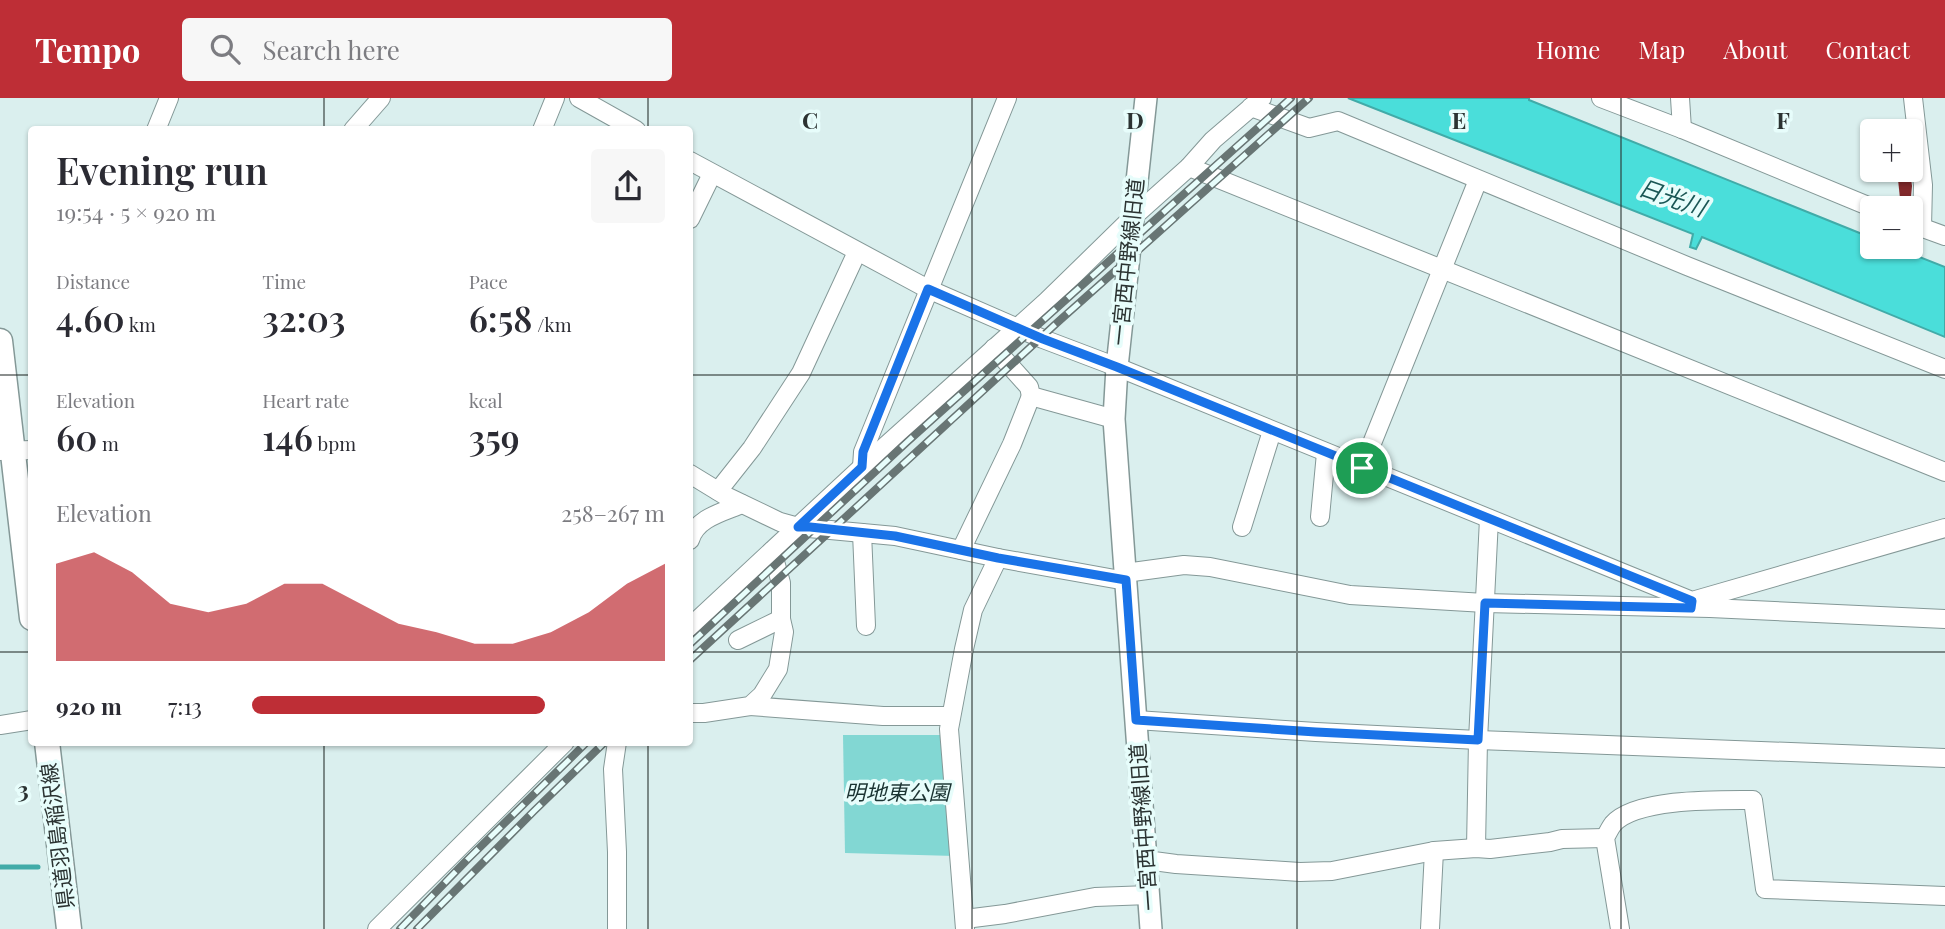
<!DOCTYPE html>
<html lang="en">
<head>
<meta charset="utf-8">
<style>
	body { margin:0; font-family:"Playfair Display","Noto Sans JP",serif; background:#f7f7f7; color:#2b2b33; height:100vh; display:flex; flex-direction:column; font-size:26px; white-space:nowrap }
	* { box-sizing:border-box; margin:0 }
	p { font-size:23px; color:#7c7c81 }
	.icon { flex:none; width:38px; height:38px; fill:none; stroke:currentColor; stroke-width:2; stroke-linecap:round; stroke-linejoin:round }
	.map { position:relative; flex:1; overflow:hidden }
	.details { position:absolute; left:28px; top:28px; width:665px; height:620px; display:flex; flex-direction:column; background:#fff; border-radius:7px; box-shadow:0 2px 5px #0004 }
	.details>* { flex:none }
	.fabs { position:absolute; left:1860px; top:21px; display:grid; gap:14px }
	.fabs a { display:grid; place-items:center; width:63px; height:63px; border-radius:7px; background:#fff; box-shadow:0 2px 5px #0004; font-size:35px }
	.pin { position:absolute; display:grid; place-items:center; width:60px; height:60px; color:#fff; margin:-30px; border:4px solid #fff; border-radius:50%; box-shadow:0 2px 7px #0007 }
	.round { display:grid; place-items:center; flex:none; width:74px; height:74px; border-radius:7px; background:#f7f7f7 }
	.head { display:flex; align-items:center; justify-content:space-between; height:119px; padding:0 28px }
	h1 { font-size:38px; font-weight:600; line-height:52px }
	.figures { display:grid; grid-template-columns:repeat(3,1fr); gap:10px; height:119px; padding:7px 28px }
	.figures div { display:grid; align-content:center }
	.figures b { font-size:35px; font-weight:600 }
	.figures small { font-size:19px; font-weight:400 }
	.figures p { font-size:19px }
	.chart { height:196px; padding:14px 28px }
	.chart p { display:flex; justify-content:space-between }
	.chart svg { width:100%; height:126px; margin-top:7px; fill:#be2e36; opacity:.7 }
	ul { padding:0 28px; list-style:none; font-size:23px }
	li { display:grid; grid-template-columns:112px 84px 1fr; align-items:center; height:52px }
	li i { height:18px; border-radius:9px; background:#be2e36 }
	header { display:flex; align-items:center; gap:42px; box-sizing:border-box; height:98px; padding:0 35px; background:#be2e36; color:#fff }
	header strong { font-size:33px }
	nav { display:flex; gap:38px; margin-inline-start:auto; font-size:24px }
	.search { width:490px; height:63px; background:#f7f7f7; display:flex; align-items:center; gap:18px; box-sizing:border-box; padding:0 24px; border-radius:7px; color:#7c7c81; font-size:26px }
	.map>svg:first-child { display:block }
	.green { fill:#82d7d3 }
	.water { fill:#4adeda; stroke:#41aba8; stroke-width:2 }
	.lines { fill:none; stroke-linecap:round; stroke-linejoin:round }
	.stream { stroke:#41aba8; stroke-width:5 }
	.building { fill:#82292b }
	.minor-casing { stroke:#849897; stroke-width:20 }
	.tertiary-casing { stroke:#849897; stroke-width:24 }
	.secondary-casing { stroke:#849897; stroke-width:27 }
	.minor { stroke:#fff; stroke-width:18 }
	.tertiary { stroke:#fff; stroke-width:21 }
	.secondary { stroke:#fff; stroke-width:24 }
	.rail-casing { stroke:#687574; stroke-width:8 }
	.rail { stroke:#e7fdfb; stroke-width:5; stroke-dasharray:16; stroke-linecap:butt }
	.route-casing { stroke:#fff; stroke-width:14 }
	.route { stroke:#1a73e8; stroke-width:9 }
	.grid { fill:none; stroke:#2b3332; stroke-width:2; stroke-opacity:0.55 }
	.labels { text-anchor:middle; stroke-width:7; stroke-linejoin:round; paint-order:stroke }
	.street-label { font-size:21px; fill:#2b3332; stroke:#e7fdfb }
	.park-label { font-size:21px; font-style:italic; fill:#1b3332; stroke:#e7fdfb }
	.water-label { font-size:23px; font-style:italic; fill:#1a5755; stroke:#e7fdfb }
	.grid-label { font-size:23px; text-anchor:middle; font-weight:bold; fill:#2b3332; stroke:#e7fdfb; stroke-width:7; stroke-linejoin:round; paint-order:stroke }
</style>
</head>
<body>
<header>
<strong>Tempo</strong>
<div class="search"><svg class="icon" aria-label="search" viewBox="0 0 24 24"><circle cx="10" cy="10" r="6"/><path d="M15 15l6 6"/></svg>Search here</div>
<nav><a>Home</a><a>Map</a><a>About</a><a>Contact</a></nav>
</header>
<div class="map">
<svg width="1945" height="831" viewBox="0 0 1945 831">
	<rect width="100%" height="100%" fill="#daefee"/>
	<!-- green -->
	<path class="green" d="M843,637H946L955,758L845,755Z"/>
	<!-- water -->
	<path class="water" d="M1348,0H1529V2L1872,140V149H1894L1945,169V239L1702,139L1696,151L1690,149L1693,136Z"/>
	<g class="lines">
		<!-- stream -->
		<path class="stream" d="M0,769H38"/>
	</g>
	<!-- building -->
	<path class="building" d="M1897,72H1910L1912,88L1910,110H1901Z"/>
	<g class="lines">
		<!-- minor casing -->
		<g class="minor-casing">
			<g id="minor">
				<path d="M579,0L636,32"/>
				<path d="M1601,0L1682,31L1873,110"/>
				<path d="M1680,0L1682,31"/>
				<path d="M1913,0L1923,87L1922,129"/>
				<path d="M1251,9L1309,30L1338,23L1687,168L1945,271"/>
				<path d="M156,32L169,0"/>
				<path d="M353,32L381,0"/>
				<path d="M542,32L555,0"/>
				<path d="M690,63L928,191L1043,241L1117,269L1692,503L1945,430"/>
				<path d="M1189,69L1945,374"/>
				<path d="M690,121L712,76"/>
				<path d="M1912,126L1945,138"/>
				<path d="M994,250L1029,289L1031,298L1114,321"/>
				<path d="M0,353L32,352"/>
				<path d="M862,369L863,354L1007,0"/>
				<path d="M1362,370L1478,82"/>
				<path d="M690,376L726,398L780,424L798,429L895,438L998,460L1126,483"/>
				<path d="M718,393L752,350L801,275L857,154"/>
				<path d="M1320,419L1326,355"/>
				<path d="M1242,429L1272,333"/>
				<path d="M862,435L866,528"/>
				<path d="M690,442C696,420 723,414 742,406"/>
				<path d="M961,452L1012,346L1031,298"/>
				<path d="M1125,475L1184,467L1210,469L1350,497L1485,505L1710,510L1945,521"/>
				<path d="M690,529L862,369L1047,203L1133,119L1189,69L1213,42L1262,0"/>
				<path d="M738,542L781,521"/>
				<path d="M750,608L883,618H951"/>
				<path d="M690,615H704L750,608L762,597L778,571L784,534L781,521V485L772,453"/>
				<path d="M1136,622L1316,634L1478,642L1945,660"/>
				<path d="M0,627L32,622"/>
				<path d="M1476,750L1478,642L1489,421"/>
				<path d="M1146,762L1176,766L1300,774L1332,773L1434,753L1476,750L1490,751L1550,744L1562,741L1605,740"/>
				<path d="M965,821L1005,816L1095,799L1149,797"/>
				<path d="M377,831L565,644"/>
				<path d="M617,831V754L613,671L617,644"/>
				<path d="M965,831L949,631L964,551L973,512L998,460"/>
				<path d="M1430,831L1434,753"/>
				<path d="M1620,831L1605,740C1607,736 1610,730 1613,726C1636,700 1719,702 1753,702L1765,791L1945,798"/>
			</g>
		</g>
		<!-- tertiary casing -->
		<g class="tertiary-casing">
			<path id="tertiary" d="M1146,0L1117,269L1114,321L1151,831"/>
		</g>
		<!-- secondary casing -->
		<g class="secondary-casing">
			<g id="secondary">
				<path d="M0,243L32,520"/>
				<path d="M47,644L69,831"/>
			</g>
		</g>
		<!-- minor -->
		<use href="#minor" class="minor"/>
		<!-- tertiary -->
		<use href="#tertiary" class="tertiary"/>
		<!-- secondary -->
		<use href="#secondary" class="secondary"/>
		<!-- rail casing -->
		<g class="rail-casing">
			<g id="rail">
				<path d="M690,546L907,344L1291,0"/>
				<path d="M690,562L1059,223L1309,0"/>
				<path d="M400,831L467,762L587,644"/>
				<path d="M417,831L534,713L605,644"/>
			</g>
		</g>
		<!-- rail -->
		<use href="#rail" class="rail"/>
	</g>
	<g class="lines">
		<!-- route casing -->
		<g class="route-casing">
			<path id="route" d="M928,191L1043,241L1117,269L1692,503L1691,510L1485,505L1478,642L1316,634L1136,622L1126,482L998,460L895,438L810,429H798L862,369L863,354Z"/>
		</g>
		<!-- route -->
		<use href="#route" class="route"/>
	</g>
	<!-- grid -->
	<path class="grid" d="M324,0V32M648,0V32M972,0V831M1297,0V831M1621,0V831M0,277H32M690,277H1945M0,554H32M690,554H1945M324,644V831M648,644V831"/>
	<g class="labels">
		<!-- street labels -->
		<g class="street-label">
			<text transform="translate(1128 164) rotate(-84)" y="7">一宮西中野線旧道</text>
			<text transform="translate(1144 729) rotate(-94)" y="7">一宮西中野線旧道</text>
			<text transform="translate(58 738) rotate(-97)" y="7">県道羽島稲沢線</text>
		</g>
		<!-- park labels -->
		<g class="park-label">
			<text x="897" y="702">明地東公園</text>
		</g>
		<!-- water labels -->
		<g class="water-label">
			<text transform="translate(1672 100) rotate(19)" y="8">日光川</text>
		</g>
	</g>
	<g class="grid-label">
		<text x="810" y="31">C</text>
		<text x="1135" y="31">D</text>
		<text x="1459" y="31">E</text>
		<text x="1783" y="31">F</text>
		<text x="23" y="700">3</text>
	</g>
</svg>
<div class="fabs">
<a>+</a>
<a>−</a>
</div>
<div class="pin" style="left:1362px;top:370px;background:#1e9e55"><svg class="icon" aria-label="arrive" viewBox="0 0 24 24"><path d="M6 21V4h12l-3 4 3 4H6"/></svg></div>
<section class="details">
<div class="head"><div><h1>Evening run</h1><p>19:54 · 5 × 920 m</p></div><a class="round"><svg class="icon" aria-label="share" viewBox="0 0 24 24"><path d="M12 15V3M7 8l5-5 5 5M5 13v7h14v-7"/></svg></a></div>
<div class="figures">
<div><p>Distance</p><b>4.60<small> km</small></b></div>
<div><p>Time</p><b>32:03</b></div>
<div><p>Pace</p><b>6:58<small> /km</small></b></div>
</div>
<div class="figures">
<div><p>Elevation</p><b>60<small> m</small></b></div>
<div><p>Heart rate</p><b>146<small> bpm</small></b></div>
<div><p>kcal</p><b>359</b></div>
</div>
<div class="chart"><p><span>Elevation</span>258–267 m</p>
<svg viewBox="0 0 160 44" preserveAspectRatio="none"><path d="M0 44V10L10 6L20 13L30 24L40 27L50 24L60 17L70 17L80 24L90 31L100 34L110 38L120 38L130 34L140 27L150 17L160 10V44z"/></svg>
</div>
<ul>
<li><b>920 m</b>7:13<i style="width:71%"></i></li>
</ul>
</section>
</div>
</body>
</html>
